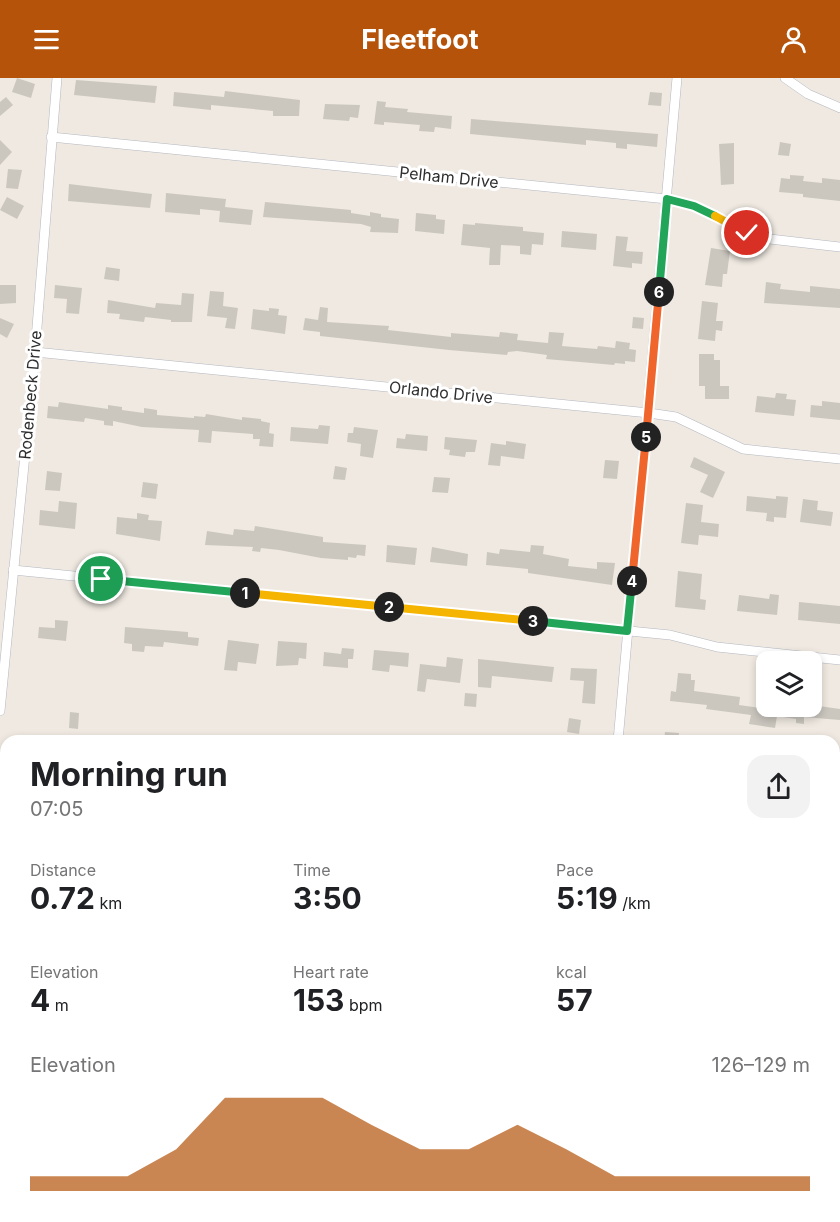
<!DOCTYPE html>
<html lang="en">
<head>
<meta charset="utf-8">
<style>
	body { margin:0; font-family:Inter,sans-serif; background:#f2f2f2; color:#202124; height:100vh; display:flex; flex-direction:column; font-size:22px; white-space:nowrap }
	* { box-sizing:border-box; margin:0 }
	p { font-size:20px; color:#757577 }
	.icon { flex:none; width:33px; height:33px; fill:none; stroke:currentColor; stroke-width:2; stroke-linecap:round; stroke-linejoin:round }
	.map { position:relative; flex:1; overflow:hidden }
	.panel { position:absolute; left:0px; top:657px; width:840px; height:488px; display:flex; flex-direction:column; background:#fff; border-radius:18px 18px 0 0; box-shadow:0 3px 9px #0003 }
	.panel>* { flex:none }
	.tools { position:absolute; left:756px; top:573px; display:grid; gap:12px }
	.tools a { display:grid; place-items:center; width:66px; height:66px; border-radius:12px; background:#fff; box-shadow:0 3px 9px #0003; font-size:30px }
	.pin { position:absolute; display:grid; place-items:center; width:51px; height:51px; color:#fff; margin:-26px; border:3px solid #fff; border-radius:50%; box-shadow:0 2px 6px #0007 }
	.km { position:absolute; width:30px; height:30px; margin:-15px; border-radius:50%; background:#222; color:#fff; font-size:16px; line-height:30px; text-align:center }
	.round { display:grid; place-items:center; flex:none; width:63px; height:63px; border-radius:18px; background:#f2f2f2 }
	.overview { display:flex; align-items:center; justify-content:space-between; height:102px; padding:0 30px }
	h1 { font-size:33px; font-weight:700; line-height:45px }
	.figures { display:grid; grid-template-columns:repeat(3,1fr); gap:9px; height:102px; padding:6px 30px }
	.figures div { display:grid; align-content:center }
	.figures b { font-size:30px; font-weight:700 }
	.figures small { font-size:16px; font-weight:400 }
	.figures p { font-size:16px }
	.chart { height:168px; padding:12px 30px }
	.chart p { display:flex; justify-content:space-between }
	.chart svg { width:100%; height:108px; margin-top:6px; fill:#b45309; opacity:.7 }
	header { display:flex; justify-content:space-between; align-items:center; height:78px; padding:0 30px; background:#b45309; color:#fff; font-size:27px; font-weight:700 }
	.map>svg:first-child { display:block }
	.airport { fill:#dcdee8 }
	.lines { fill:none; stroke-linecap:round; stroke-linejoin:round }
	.taxiway { stroke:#c9c8cc; stroke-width:26 }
	.runway { stroke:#c9c8cc; stroke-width:64 }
	.building { fill:#cbc7bf }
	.minor-casing { stroke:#b4b7c1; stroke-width:10 }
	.major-casing { stroke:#c9c9c9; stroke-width:14 }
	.minor { stroke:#fff; stroke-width:9 }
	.major { stroke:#f2d163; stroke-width:12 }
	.split-1-casing { stroke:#fff; stroke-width:12 }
	.split-2-casing { stroke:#fff; stroke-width:12 }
	.split-3-casing { stroke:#fff; stroke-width:12 }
	.split-4-casing { stroke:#fff; stroke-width:12 }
	.split-5-casing { stroke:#fff; stroke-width:12 }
	.split-6-casing { stroke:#fff; stroke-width:12 }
	.split-7-casing { stroke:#fff; stroke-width:12 }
	.split-8-casing { stroke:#fff; stroke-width:12 }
	.split-1 { stroke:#22a559; stroke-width:8 }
	.split-2 { stroke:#f5b400; stroke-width:8 }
	.split-3 { stroke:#f5b400; stroke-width:8 }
	.split-4 { stroke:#22a559; stroke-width:8 }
	.split-5 { stroke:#f0652b; stroke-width:8 }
	.split-6 { stroke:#f0652b; stroke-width:8 }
	.split-7 { stroke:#22a559; stroke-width:8 }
	.split-8 { stroke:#f5b400; stroke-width:8 }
	.labels { text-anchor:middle; stroke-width:6; stroke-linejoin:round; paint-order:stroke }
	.street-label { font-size:16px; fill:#2e2e2e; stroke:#fff }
</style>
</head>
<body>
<header><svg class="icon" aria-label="menu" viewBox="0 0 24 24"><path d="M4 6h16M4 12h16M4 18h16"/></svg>Fleetfoot<svg class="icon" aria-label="person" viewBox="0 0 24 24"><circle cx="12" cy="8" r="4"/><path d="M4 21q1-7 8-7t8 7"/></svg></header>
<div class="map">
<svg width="840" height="1144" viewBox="0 0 840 1144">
	<rect width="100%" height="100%" fill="#efe9e1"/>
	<!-- airport -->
	<path class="airport" d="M0,799H6V1138H834V880H840V1144H0Z"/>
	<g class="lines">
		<!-- taxiway -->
		<g class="taxiway">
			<path d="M0,882L6,883"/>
			<path d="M834,1037L840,1033"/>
			<path d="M581,1138L643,1144"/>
			<path d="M426,1144L427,1138"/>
			<path d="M652,1144L670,1138"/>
		</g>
		<!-- runway -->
		<g class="runway">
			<path d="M0,975L6,981"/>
			<path d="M163,1138L168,1144"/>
		</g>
	</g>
	<!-- building -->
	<g class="building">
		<path d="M17,0L35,6L31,20L12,14Z"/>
		<path d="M76,2L157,8L155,25L74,17Z"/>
		<path d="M225,13L300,22L299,38H273V33L211,27V32L173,28L174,14L224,19Z"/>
		<path d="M650,14L662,15L661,28L648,27Z"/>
		<path d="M6,19L13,27L0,38V24Z"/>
		<path d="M377,23L386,24L385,29L408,31L407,34L452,38L451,51L435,49L434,54L419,53L420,47L384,44V47L374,46Z"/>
		<path d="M325,26L360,27L358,40L350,39L349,43L323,41Z"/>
		<path d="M471,41L658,56L657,69L627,66V71L616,70V65L586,62V67L470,56Z"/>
		<path d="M0,62L12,74L0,87Z"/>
		<path d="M780,64L791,66L789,78L778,77Z"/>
		<path d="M734,65V106L721,107L719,66Z"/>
		<path d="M8,91L22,92L18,111L6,110Z"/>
		<path d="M790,97L804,98L803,103L822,105V100L840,102V123L803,119V116L779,114L781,100L790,101Z"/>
		<path d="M69,106L152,116L150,130L68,123Z"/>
		<path d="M166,115L226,121L225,129L253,132L251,147L219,144L220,133L200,131V137L165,134Z"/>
		<path d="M7,119L24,128L17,141L0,132Z"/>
		<path d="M265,124L351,132V135L370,138V134L381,136V139L399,141L398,155L370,154L371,149L361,146L263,139Z"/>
		<path d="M416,135L436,137V141L445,142L444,156L415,153Z"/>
		<path d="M475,145L523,149V153L544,155L543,167L532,166L531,177L520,176V168L501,167L500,187H489L490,170L461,167L463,146L475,147Z"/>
		<path d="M562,153L597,156L596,172L561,169Z"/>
		<path d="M616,158L628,159L626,173L643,174L642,186L632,185V190L613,188Z"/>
		<path d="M711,170L730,173L727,196H723L722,209L705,207Z"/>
		<path d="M106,189L120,191L119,203L104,201Z"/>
		<path d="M766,204L781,206L780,211L810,214V208L840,211V230L764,225Z"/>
		<path d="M0,207H16V225L0,226Z"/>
		<path d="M55,207L82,210L79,236L66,235L67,221L54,220Z"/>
		<path d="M210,213L224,214L223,228L238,230L235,251L225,250L227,240L207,238Z"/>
		<path d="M182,215L194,216L192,244H171V242L145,239L144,244L119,241L120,236L107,235L108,222L155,230L156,225L181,227Z"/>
		<path d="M702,223L718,225L716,243H723L722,253L716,252L715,263L698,261Z"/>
		<path d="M320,229L328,230L327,244L389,248L388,252L451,259V255L499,259L500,254L518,256L517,262L548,265L549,254L564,255L562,268L597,271L598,268L615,270L616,263L630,265L629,271L636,272L635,284L625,283V286L615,285L614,287L546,281L547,277L517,273L508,274L507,277L449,272L320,258V254L303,252L305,240L318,242Z"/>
		<path d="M269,230L279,231L278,237L287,238L285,256L251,251L253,231L269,233Z"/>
		<path d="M633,239L644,240L643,251L632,250Z"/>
		<path d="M0,240L14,246L7,260L0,256Z"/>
		<path d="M699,276H714V282H720V308H729V321H705V308H699Z"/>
		<path d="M776,315L787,316L786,321L796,322L794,338L755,334L757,318L775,320Z"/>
		<path d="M822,323L840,325V342L810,339L811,327L822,328Z"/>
		<path d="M59,324L108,331V327L122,329V332L144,335V330L157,332V337L194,340V338L205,339L206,336L242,342V339L261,341V343L270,345L269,355L274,356L273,369L259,368L260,361H253V356L212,353L211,365L198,364L199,352L142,349L113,343V348L104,347V343L85,340L84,344L47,340L48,328L58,329Z"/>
		<path d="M319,347L330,348L328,366L290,363L291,349L318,351Z"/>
		<path d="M354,349L378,352L373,380L360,378L361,366L347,364L348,355H353Z"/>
		<path d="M406,356L428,358L427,373L396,370L397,360L405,361Z"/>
		<path d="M445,359L477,362L475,374H466L465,379L449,377L450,372L444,371Z"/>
		<path d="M506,363L526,366L524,381L501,378L500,388L488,387L491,365L506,367Z"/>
		<path d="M694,379L725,394L713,420L700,414L708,397L690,389Z"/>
		<path d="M605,382L619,383L617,401L603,400Z"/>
		<path d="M335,388L347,390L345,402L333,401Z"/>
		<path d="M47,393L62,395L60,413L45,412Z"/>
		<path d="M434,399L450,400L448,415L432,414Z"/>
		<path d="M143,404L158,406L156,421L141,419Z"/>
		<path d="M747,418L776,421V418L788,419L786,440L774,439V444L766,443L767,435L746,433Z"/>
		<path d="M803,421L818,423L817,432L833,434L831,448L800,444Z"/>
		<path d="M59,423L77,425L75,451L39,447L40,432L58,434Z"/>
		<path d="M686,425L703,427L701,444L719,446L718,459L699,457L698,467L681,465Z"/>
		<path d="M137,435L149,437L148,442L162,443L160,463L116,456L117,439L137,441Z"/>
		<path d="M255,448L323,459V464L366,467L365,478L357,477L356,480L348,479V482L321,480L279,472L261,470L260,474L252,473L253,469L205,467L207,453L233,457L234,451L254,453Z"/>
		<path d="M387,467L417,470L415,487L386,484Z"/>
		<path d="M531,467L544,468L543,476L569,481L568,488L597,491V484L615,485L612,507L528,495V491L486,487L487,474L499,476L500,471L530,474Z"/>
		<path d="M432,469L468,476L467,488L430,484Z"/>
		<path d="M678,493L702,496L700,521L706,522L705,532L675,529Z"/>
		<path d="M770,516L779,517L777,537L737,533L739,517L769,521Z"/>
		<path d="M799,524L840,528V546L798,542Z"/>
		<path d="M55,542L68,543L66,563L38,560L39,549L55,550Z"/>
		<path d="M125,549L188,554V559L199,560L198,568L164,564L163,569L145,568L144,574L132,573V566L124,565Z"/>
		<path d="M228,562L259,566L256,586L238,584L237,593L224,592Z"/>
		<path d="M278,563L307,565L306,581L299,580L298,587L276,588Z"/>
		<path d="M342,570L354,571L353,581H348V590L323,588L324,574L341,576Z"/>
		<path d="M374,572L409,575L408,589L390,587L389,594L372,592Z"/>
		<path d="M447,579L463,581L460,605L427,601L425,614L417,613L420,586L446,589Z"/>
		<path d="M478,581L554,589L552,604L492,598L491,610L478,609Z"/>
		<path d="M571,590L597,591L595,626L582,625L584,603L570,602Z"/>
		<path d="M678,595L691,596V602H695L694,613L740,619L739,627L768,631V628L812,627L840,631V642L804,639V646L796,645V641L777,638L775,650L749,646L751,637L706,631L707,627L670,623L671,613L676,614Z"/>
		<path d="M465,615L477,616L476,629L464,628Z"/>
		<path d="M70,634L79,635L78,651L69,650Z"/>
		<path d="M569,640L581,642L579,656L567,654Z"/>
		<path d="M665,654L679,655L678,663H664Z"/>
	</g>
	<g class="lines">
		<!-- minor casing -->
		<g class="minor-casing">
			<g id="minor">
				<path d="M785,0L808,16L840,30"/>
				<path d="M51,59L667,121L694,128L747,155L770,161L840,169"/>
				<path d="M35,274L649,335L676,339L743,371L840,381"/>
				<path d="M13,492L670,557L717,569L840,582"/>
				<path d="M0,633L35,274L57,0"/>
				<path d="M618,663L677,0"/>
			</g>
		</g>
		<!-- major casing -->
		<g class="major-casing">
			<g id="major">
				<path d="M0,790H6"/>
				<path d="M834,872L840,873"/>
			</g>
		</g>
		<!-- minor -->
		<use href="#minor" class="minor"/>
		<!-- major -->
		<use href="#major" class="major"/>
	</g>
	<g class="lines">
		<!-- split-1 casing -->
		<g class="split-1-casing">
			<path id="split-1" d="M101,501L245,515"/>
		</g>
		<!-- split-2 casing -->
		<g class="split-2-casing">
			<path id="split-2" d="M245,515L389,529"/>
		</g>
		<!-- split-3 casing -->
		<g class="split-3-casing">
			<path id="split-3" d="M389,529L533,543"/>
		</g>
		<!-- split-4 casing -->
		<g class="split-4-casing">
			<path id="split-4" d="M533,543L627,553L632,503"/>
		</g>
		<!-- split-5 casing -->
		<g class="split-5-casing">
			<path id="split-5" d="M632,503L646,359"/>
		</g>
		<!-- split-6 casing -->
		<g class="split-6-casing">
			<path id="split-6" d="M646,359L659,214"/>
		</g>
		<!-- split-7 casing -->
		<g class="split-7-casing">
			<path id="split-7" d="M659,214L667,121L694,128L715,138"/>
		</g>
		<!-- split-8 casing -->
		<g class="split-8-casing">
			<path id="split-8" d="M715,138L747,155"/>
		</g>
		<!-- split-1 -->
		<use href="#split-1" class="split-1"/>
		<!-- split-2 -->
		<use href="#split-2" class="split-2"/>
		<!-- split-3 -->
		<use href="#split-3" class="split-3"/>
		<!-- split-4 -->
		<use href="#split-4" class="split-4"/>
		<!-- split-5 -->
		<use href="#split-5" class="split-5"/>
		<!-- split-6 -->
		<use href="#split-6" class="split-6"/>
		<!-- split-7 -->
		<use href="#split-7" class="split-7"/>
		<!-- split-8 -->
		<use href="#split-8" class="split-8"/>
	</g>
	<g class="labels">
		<!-- street labels -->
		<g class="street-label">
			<text transform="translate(449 99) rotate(6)" y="6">Pelham Drive</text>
			<text transform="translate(441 314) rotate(6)" y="6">Orlando Drive</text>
			<text transform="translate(30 317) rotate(-85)" y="6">Rodenbeck Drive</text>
		</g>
	</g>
</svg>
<div class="tools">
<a><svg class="icon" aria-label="layers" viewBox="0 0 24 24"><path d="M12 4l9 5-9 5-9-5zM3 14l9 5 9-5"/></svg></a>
</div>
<div class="pin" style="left:101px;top:501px;background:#1e9e55"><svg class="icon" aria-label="arrive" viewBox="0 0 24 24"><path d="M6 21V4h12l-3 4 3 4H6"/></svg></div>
<div class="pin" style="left:747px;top:155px;background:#d93025"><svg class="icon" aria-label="check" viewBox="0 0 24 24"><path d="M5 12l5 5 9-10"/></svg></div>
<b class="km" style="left:245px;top:515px">1</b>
<b class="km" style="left:389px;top:529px">2</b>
<b class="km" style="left:533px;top:543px">3</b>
<b class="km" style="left:632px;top:503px">4</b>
<b class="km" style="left:646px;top:359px">5</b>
<b class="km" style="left:659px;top:214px">6</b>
<section class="panel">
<div class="overview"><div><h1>Morning run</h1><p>07:05</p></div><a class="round"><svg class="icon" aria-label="share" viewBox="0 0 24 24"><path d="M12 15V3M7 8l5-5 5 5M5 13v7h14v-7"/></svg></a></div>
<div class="figures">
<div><p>Distance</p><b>0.72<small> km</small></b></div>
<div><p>Time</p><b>3:50</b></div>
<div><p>Pace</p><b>5:19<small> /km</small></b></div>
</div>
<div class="figures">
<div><p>Elevation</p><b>4<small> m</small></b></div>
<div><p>Heart rate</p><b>153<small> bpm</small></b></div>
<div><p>kcal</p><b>57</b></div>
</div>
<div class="chart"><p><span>Elevation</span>126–129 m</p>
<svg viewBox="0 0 160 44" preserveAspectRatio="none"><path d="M0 44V38L10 38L20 38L30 27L40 6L50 6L60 6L70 17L80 27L90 27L100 17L110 27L120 38L130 38L140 38L150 38L160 38V44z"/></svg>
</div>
</section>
</div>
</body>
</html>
